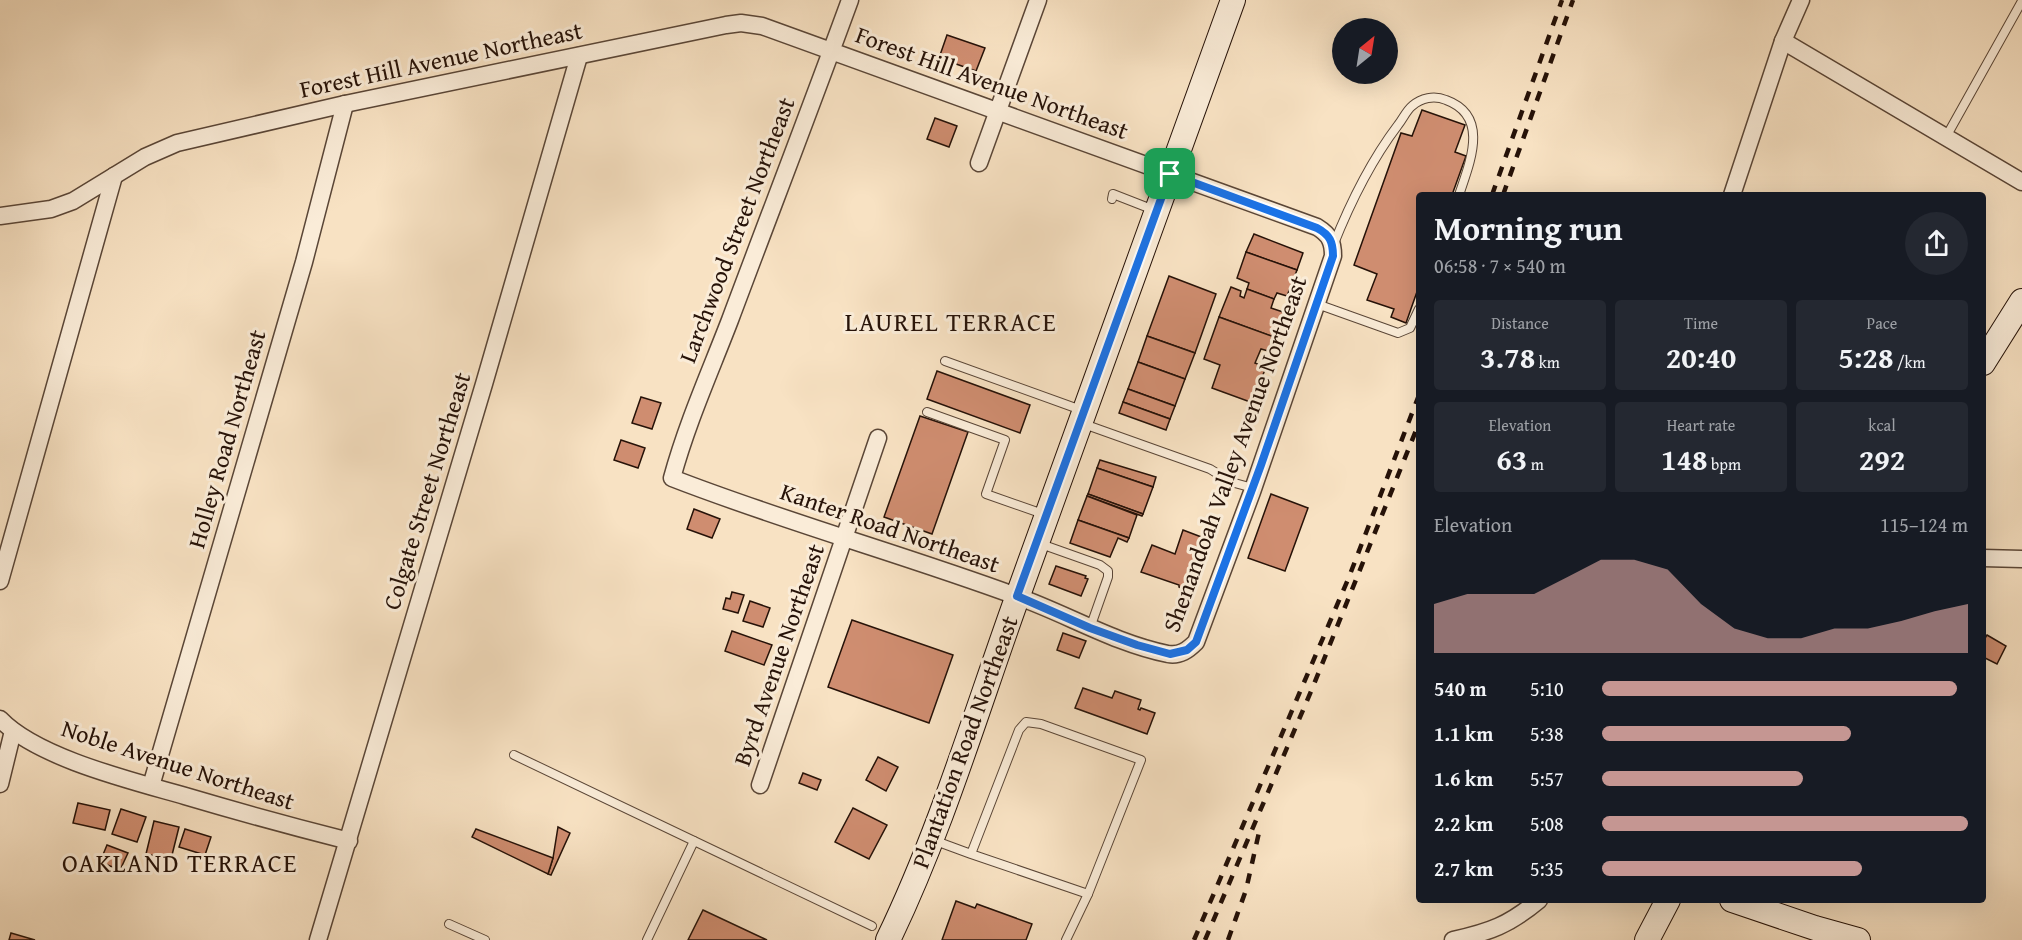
<!DOCTYPE html>
<html lang="en">
<head>
<meta charset="utf-8">
<style>
	body { margin:0; font-family:"Gentium Book Plus",serif; background:#242831; color:#f1f3f6; height:100vh; display:flex; flex-direction:column; font-size:22px; white-space:nowrap }
	* { box-sizing:border-box; margin:0 }
	p { font-size:20px; color:#9ea1a6 }
	.icon { flex:none; width:33px; height:33px; fill:none; stroke:currentColor; stroke-width:2; stroke-linecap:round; stroke-linejoin:round }
	.map { position:relative; flex:1; overflow:hidden }
	.drawer { position:absolute; left:1416px; top:192px; width:570px; height:711px; display:flex; flex-direction:column; background:#171b24; border-radius:6px; box-shadow:0 6px 24px #0002 }
	.drawer>* { flex:none }
	.needle { width:39px; rotate:30deg }
	.tools { position:absolute; left:1332px; top:18px; display:grid; gap:12px }
	.tools a { display:grid; place-items:center; width:66px; height:66px; border-radius:50%; background:#171b24; box-shadow:0 6px 24px #0002; font-size:30px }
	.pin { position:absolute; display:grid; place-items:center; width:51px; height:51px; color:#fff; margin:-26px; border-radius:12px; box-shadow:0 3px 9px #0006 }
	.round { display:grid; place-items:center; flex:none; width:63px; height:63px; border-radius:32px; background:#242831 }
	.overview { display:flex; align-items:center; justify-content:space-between; height:102px; padding:0 18px }
	h1 { font-size:33px; font-weight:600; line-height:45px }
	.metrics { display:grid; grid-template-columns:repeat(3,1fr); gap:9px; height:102px; padding:6px 18px }
	.metrics div { display:grid; align-content:center; border-radius:6px; background:#242831; text-align:center }
	.metrics b { font-size:30px; font-weight:600 }
	.metrics small { font-size:16px; font-weight:400 }
	.metrics p { font-size:16px }
	.chart { height:168px; padding:12px 18px }
	.chart p { display:flex; justify-content:space-between }
	.chart svg { width:100%; height:108px; margin-top:6px; fill:#c59692; opacity:.7 }
	ul { padding:0 18px; list-style:none; font-size:20px }
	li { display:grid; grid-template-columns:96px 72px 1fr; align-items:center; height:45px }
	li i { height:15px; border-radius:8px; background:#c59692 }
	.map>svg:first-child { display:block }
	.building { fill:#cf8d70; stroke:#261208; stroke-width:1.5 }
	.lines { fill:none; stroke-linecap:round; stroke-linejoin:round }
	.lane-casing { stroke:#5a4637; stroke-width:10 }
	.street-casing { stroke:#5a4637; stroke-width:19 }
	.secondary-casing { stroke:#261208; stroke-width:26 }
	.lane { stroke:#faecd8; stroke-width:8 }
	.street { stroke:#faecd8; stroke-width:16 }
	.secondary { stroke:#faecd8; stroke-width:24 }
	.rail { stroke:#261208; stroke-width:4.5; stroke-dasharray:10 10; stroke-linecap:butt }
	.route-casing { stroke:#fff; stroke-width:12 }
	.route { stroke:#1a73e8; stroke-width:8 }
	.labels { text-anchor:middle; stroke-width:6; stroke-linejoin:round; paint-order:stroke }
	.street-label { font-size:24px; fill:#261208; stroke:#faecd8 }
	.neighbourhood-label { font-size:26px; letter-spacing:1.5px; fill:#261208; stroke:#faecd8 }
</style>
</head>
<body>
<div class="map">
<svg width="2022" height="940" viewBox="0 0 2022 940">
	<rect width="100%" height="100%" fill="#f8e2c3"/>
	<filter id="stains"><feTurbulence type="fractalNoise" baseFrequency=".00333" numOctaves="4"/><feColorMatrix values="0 0 0 0 .2 0 0 0 0 .09 0 0 0 0 .02 0 0 0 .5 -.17"/></filter>
	<radialGradient id="worn" r=".72"><stop offset=".6" stop-color="#630" stop-opacity="0"/><stop offset="1" stop-color="#630" stop-opacity=".3"/></radialGradient>
	<!-- building -->
	<g class="building">
		<path d="M947,35L985,48L976,71L939,58Z"/>
		<path d="M1422,110L1465,125L1455,152L1466,156L1452,195H1419V286L1406,323L1391,317L1394,309L1367,300L1377,274L1354,265L1401,133L1412,136Z"/>
		<path d="M935,118L957,126L949,147L927,139Z"/>
		<path d="M1254,234L1303,253L1297,270L1246,252Z"/>
		<path d="M1246,252L1297,270L1287,296L1277,293L1274,299L1247,289L1249,283L1237,278Z"/>
		<path d="M1169,276L1216,294L1195,353L1147,336Z"/>
		<path d="M1231,287L1241,291L1240,296L1244,298L1247,289L1274,299L1271,308L1286,313L1277,338L1219,317Z"/>
		<path d="M1219,317L1277,338L1272,352L1261,349L1255,363L1266,367L1259,385L1263,386L1260,393L1256,392L1253,403L1212,388L1220,365L1204,359Z"/>
		<path d="M1147,336L1195,353L1185,379L1138,362Z"/>
		<path d="M1138,362L1185,379L1175,406L1128,389Z"/>
		<path d="M937,371L1030,405L1020,433L927,399Z"/>
		<path d="M1128,389L1175,406L1170,419L1123,402Z"/>
		<path d="M641,397L661,403L652,429L632,423Z"/>
		<path d="M1123,402L1170,419L1166,430L1119,413Z"/>
		<path d="M920,416L968,432L932,534L884,517Z"/>
		<path d="M621,440L645,448L638,468L614,460Z"/>
		<path d="M1100,460L1156,477L1153,487L1097,468Z"/>
		<path d="M1097,468L1153,487L1143,514L1088,494Z"/>
		<path d="M1088,494L1143,514L1142,516L1087,496Z"/>
		<path d="M1271,494L1308,508L1285,571L1248,558Z"/>
		<path d="M1087,496L1137,515L1129,538L1078,520Z"/>
		<path d="M694,509L720,519L712,538L687,529Z"/>
		<path d="M1078,520L1129,538L1127,542L1118,538L1110,557L1070,543Z"/>
		<path d="M1183,530L1204,538L1187,586H1184L1183,589L1179,587V585L1141,572L1152,545L1175,554Z"/>
		<path d="M1056,566L1086,576L1085,578L1088,579L1081,596L1049,584Z"/>
		<path d="M732,592L744,595L738,613L723,609L726,598L730,599Z"/>
		<path d="M750,601L770,608L763,627L743,621Z"/>
		<path d="M852,620L953,655L929,723L828,687Z"/>
		<path d="M732,631L772,645L764,665L725,651Z"/>
		<path d="M1063,633L1086,641L1079,658L1057,650Z"/>
		<path d="M1987,635L2006,646L1997,664L1983,657V642Z"/>
		<path d="M1083,688L1112,698L1115,691L1141,700L1138,709L1140,710L1141,708L1155,713L1147,734L1075,708Z"/>
		<path d="M878,757L898,767L886,791L866,780Z"/>
		<path d="M803,773L821,780L817,790L799,783Z"/>
		<path d="M78,803L110,810L105,830L73,823Z"/>
		<path d="M853,808L887,825L869,859L835,842Z"/>
		<path d="M121,809L146,817L137,842L112,834Z"/>
		<path d="M154,821L179,827L171,859L146,854Z"/>
		<path d="M558,827L570,833L551,875L548,874L553,858Z"/>
		<path d="M185,829L211,837L205,855L179,847Z"/>
		<path d="M476,829L553,858L548,874L472,837Z"/>
		<path d="M107,845L128,853L120,870L100,862Z"/>
		<path d="M956,901L975,908L977,904L1032,924L1026,940H942Z"/>
		<path d="M703,910L767,940H688Z"/>
		<path d="M11,933L35,940H9Z"/>
	</g>
	<g class="lines">
		<!-- lane casing -->
		<g class="lane-casing">
			<g id="lane">
				<path d="M1946,137L2022,1"/>
				<path d="M1112,199L1113,194L1154,210"/>
				<path d="M1333,246C1350,203 1370,162 1398,125C1403,119 1406,111 1412,106C1421,98 1434,95 1446,100C1490,116 1470,162 1459,195"/>
				<path d="M1317,304L1398,333L1410,328L1419,309"/>
				<path d="M945,361L1084,411"/>
				<path d="M927,412L1005,440L986,494L1046,515"/>
				<path d="M1081,423L1210,469L1231,482L1253,488"/>
				<path d="M1038,543L1100,565L1108,571V577L1090,628"/>
				<path d="M514,755L872,926"/>
				<path d="M933,840L971,854L1019,730L1026,722L1041,724L1141,760L1088,894L971,854"/>
				<path d="M449,924L485,940"/>
				<path d="M647,940L694,841"/>
				<path d="M1066,940L1088,894"/>
			</g>
		</g>
		<!-- street casing -->
		<g class="street-casing">
			<g id="street">
				<path d="M1783,41L2022,182"/>
				<path d="M979,163L1038,0"/>
				<path d="M1732,195L1783,41L1801,0"/>
				<path d="M0,216L51,209L73,201L145,157L177,143L345,104L726,25L741,23L762,26L1317,227C1330,235 1333,242 1333,256L1252,492L1196,642C1188,650 1180,656 1168,654C1114,643 1067,614 1016,596C902,554 785,522 672,478C687,423 710,372 730,320C770,213 811,107 850,0"/>
				<path d="M1983,558L2022,559"/>
				<path d="M0,581L114,176"/>
				<path d="M0,719C37,758 133,781 185,796C239,812 294,827 349,841"/>
				<path d="M0,784L13,731"/>
				<path d="M760,785L878,438"/>
				<path d="M151,786L304,262L345,104"/>
				<path d="M318,940L484,384L579,56"/>
				<path d="M1453,940C1490,932 1509,925 1539,900"/>
			</g>
		</g>
		<!-- secondary casing -->
		<g class="secondary-casing">
			<g id="secondary">
				<path d="M1983,363L2022,301"/>
				<path d="M1732,900L1815,928L1858,940"/>
				<path d="M888,940C943,826 978,705 1021,587C1091,391 1163,196 1233,0"/>
				<path d="M1647,940L1668,900"/>
			</g>
		</g>
		<!-- lane -->
		<use href="#lane" class="lane"/>
		<!-- street -->
		<use href="#street" class="street"/>
		<!-- secondary -->
		<use href="#secondary" class="secondary"/>
		<!-- rail -->
		<g class="rail">
			<path d="M1492,195L1562,0"/>
			<path d="M1503,195L1573,0"/>
			<path d="M1194,940L1349,577L1419,395"/>
			<path d="M1205,940L1312,689L1419,423"/>
			<path d="M1228,940L1246,890L1260,828"/>
		</g>
	</g>
	<g class="lines">
		<!-- route casing -->
		<g class="route-casing">
			<path id="route" d="M1170,174L1317,228C1330,235 1333,242 1333,256L1261,465L1196,642L1187,650L1170,654L1137,645L1090,628L1017,596Z"/>
		</g>
		<!-- route -->
		<use href="#route" class="route"/>
	</g>
	<g class="labels">
		<!-- street labels -->
		<g class="street-label">
			<text transform="translate(441 60) rotate(-12)" y="8">Forest Hill Avenue Northeast</text>
			<text transform="translate(992 83) rotate(20)" y="8">Forest Hill Avenue Northeast</text>
			<text transform="translate(737 230) rotate(-69)" y="8">Larchwood Street Northeast</text>
			<text transform="translate(227 439) rotate(-74)" y="8">Holley Road Northeast</text>
			<text transform="translate(1235 454) rotate(-70)" y="8">Shenandoah Valley Avenue Northeast</text>
			<text transform="translate(427 491) rotate(-73)" y="8">Colgate Street Northeast</text>
			<text transform="translate(890 528) rotate(19)" y="8">Kanter Road Northeast</text>
			<text transform="translate(779 655) rotate(-71)" y="8">Byrd Avenue Northeast</text>
			<text transform="translate(965 742) rotate(-70)" y="8">Plantation Road Northeast</text>
			<text transform="translate(178 765) rotate(18)" y="8">Noble Avenue Northeast</text>
		</g>
		<!-- neighbourhood labels -->
		<g class="neighbourhood-label">
			<text x="951" y="331">LAUREL TERRACE</text>
			<text x="180" y="872">OAKLAND TERRACE</text>
		</g>
	</g>
	<rect width="100%" height="100%" filter="url(#stains)"/>
	<rect width="100%" height="100%" fill="url(#worn)"/>
</svg>
<div class="tools">
<a><svg class="needle" viewBox="-14 -14 28 28"><path d="M0-13l5 13h-10z" fill="#e53935"/><path d="M0 13l5-13h-10z" fill="#9ea1a6"/></svg></a>
</div>
<div class="pin" style="left:1170px;top:174px;background:#1e9e55"><svg class="icon" aria-label="arrive" viewBox="0 0 24 24"><path d="M6 21V4h12l-3 4 3 4H6"/></svg></div>
<section class="drawer">
<div class="overview"><div><h1>Morning run</h1><p>06:58 · 7 × 540 m</p></div><a class="round"><svg class="icon" aria-label="share" viewBox="0 0 24 24"><path d="M12 15V3M7 8l5-5 5 5M5 13v7h14v-7"/></svg></a></div>
<div class="metrics">
<div><p>Distance</p><b>3.78<small> km</small></b></div>
<div><p>Time</p><b>20:40</b></div>
<div><p>Pace</p><b>5:28<small> /km</small></b></div>
</div>
<div class="metrics">
<div><p>Elevation</p><b>63<small> m</small></b></div>
<div><p>Heart rate</p><b>148<small> bpm</small></b></div>
<div><p>kcal</p><b>292</b></div>
</div>
<div class="chart"><p><span>Elevation</span>115–124 m</p>
<svg viewBox="0 0 160 44" preserveAspectRatio="none"><path d="M0 44V24L10 20L20 20L30 20L40 13L50 6L60 6L70 10L80 24L90 34L100 38L110 38L120 34L130 34L140 31L150 27L160 24V44z"/></svg>
</div>
<ul>
<li><b>540 m</b>5:10<i style="width:97%"></i></li>
<li><b>1.1 km</b>5:38<i style="width:68%"></i></li>
<li><b>1.6 km</b>5:57<i style="width:55%"></i></li>
<li><b>2.2 km</b>5:08<i style="width:100%"></i></li>
<li><b>2.7 km</b>5:35<i style="width:71%"></i></li>
</ul>
</section>
</div>
</body>
</html>
